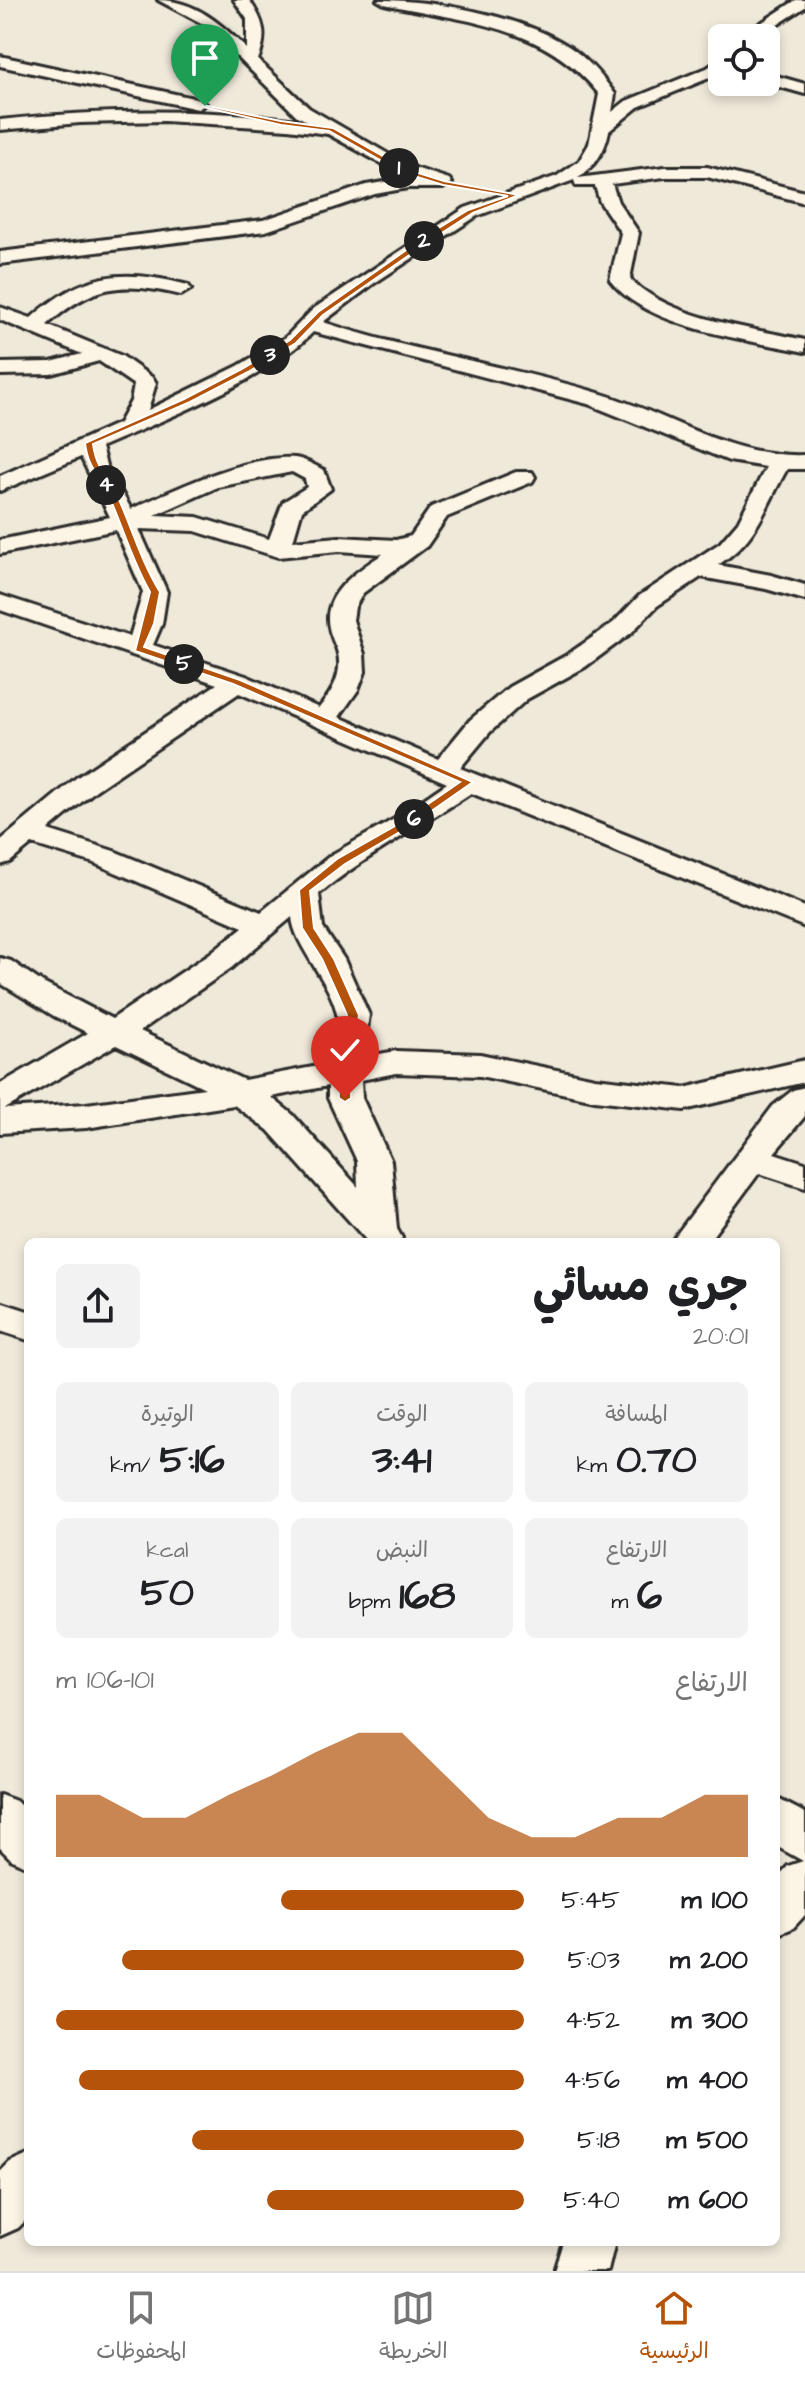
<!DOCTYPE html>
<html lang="ar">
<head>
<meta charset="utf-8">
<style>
	body { margin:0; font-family:"Architects Daughter","Playpen Sans Arabic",sans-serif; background:#f2f2f2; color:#202124; direction:rtl; height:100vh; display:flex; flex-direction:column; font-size:30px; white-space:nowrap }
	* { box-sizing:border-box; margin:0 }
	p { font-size:26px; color:#757577 }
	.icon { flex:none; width:44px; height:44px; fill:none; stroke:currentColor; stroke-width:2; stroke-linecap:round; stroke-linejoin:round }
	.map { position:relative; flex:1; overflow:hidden; direction:ltr }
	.panel { position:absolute; left:24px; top:1238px; width:756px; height:1008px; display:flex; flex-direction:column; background:#fff; border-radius:12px; box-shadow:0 4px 12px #0003; direction:rtl }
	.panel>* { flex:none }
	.controls { position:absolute; left:708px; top:24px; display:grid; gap:16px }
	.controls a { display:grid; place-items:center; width:72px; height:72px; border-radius:12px; background:#fff; box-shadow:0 4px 12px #0003; font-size:40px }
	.pin { position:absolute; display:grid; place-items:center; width:68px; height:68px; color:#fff; margin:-82px -34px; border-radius:50% 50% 50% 0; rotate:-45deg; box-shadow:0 0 8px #0007 }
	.pin .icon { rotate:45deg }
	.km { position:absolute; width:40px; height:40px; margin:-20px; border-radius:50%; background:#222; color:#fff; font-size:22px; line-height:40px; text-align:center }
	.round { display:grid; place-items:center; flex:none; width:84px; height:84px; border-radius:12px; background:#f2f2f2 }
	.head { display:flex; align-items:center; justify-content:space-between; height:136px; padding:0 32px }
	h1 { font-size:44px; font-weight:700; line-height:60px }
	.metrics { display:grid; grid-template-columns:repeat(3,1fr); gap:12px; height:136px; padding:8px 32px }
	.metrics div { display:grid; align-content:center; border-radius:12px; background:#f2f2f2; text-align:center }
	.metrics b { font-size:40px; font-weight:700 }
	.metrics small { font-size:22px; font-weight:400 }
	.metrics p { font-size:22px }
	.chart { height:224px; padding:16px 32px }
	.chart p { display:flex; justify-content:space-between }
	.chart svg { width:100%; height:144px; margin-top:8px; fill:#b45309; opacity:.7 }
	ul { padding:0 32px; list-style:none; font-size:26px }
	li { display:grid; grid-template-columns:128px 96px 1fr; align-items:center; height:60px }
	li i { height:20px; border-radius:10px; background:#b45309 }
	.tabs { display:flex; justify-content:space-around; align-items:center; height:112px; border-top:2px solid #e0e0e0; background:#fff; font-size:22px; color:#757577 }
	.tabs a { display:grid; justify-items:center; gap:4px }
	.tabs .active { color:#b45309 }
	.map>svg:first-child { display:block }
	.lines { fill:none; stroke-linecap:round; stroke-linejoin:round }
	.minor-casing { stroke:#2b2b2b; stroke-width:6 }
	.minor { fill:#fcf5e5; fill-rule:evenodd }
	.route { fill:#b45309; stroke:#fff; stroke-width:2 }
</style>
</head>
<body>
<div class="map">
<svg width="805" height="2271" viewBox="0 0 805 2271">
	<rect width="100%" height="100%" fill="#efe9da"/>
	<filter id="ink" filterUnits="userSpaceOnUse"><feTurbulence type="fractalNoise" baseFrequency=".0125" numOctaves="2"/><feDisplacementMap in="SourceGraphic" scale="16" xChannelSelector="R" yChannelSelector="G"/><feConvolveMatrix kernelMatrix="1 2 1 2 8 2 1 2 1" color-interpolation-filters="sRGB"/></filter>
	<g filter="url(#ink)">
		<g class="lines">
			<!-- minor casing -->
			<g class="minor-casing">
				<g id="minor">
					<path d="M158,0C195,0 221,24 247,49V19L234,0H249C264,21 268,35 258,60L309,108L409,166L449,179L452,183L443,188H408L375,194L266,231L0,264V252L263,220L366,185L408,178L328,134L288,129L164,121L80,123L0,130V120C102,109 205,108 307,121L297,116L205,25Z"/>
					<path d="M377,0C434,0 519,15 568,46C587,58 602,76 615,94L612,112L626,101L707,68L722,58V71L719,74L638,107L609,131C605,152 595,166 578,178L665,167H707L805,192V203L707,177H665L612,184L618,202L639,233L630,279C670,319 751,328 805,340V352C749,340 646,328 610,280L621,233L600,202L595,186H576L574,180L477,216L373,284L323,322C414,352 510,366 602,394C672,415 729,458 805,455V469H787C764,509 759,538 718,565L771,575L805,585V600L766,589L701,577L657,606L631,633L585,667L527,699L490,732L460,768L805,907V927L471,793C420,827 366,855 319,894L323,928L344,959L369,1015L363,1057L396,1051L480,1054L595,1078L684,1088L805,1060V1082L684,1110L595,1100L480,1076L396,1073L361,1080L362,1098L391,1161L397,1229L402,1238L400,1242H368L268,1130L234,1105L86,1128L0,1133V1084L88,1033L54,1016L0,983V958L11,961L43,983L112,1019L209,954L243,927L94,863L32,844L10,862L0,865V841L76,778L217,684L0,610V595L130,637L143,592L116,530L0,554V540L110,517L81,457L0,491V476L119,423L131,401L134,385L99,361L51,374L0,375V363L51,362L82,354L0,320V307L31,318C83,272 121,268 188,285L191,289L181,295C122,281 93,284 47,325L122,356L153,378L156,383L148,410L238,366L286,337L313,309L465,208L557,176L579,161L589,144L599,94C543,24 466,22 384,4ZM313,332L588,404L729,461L766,467L738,522L720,543L639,596L613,623L567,655L509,687L470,720L438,759L339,717L358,690L365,672L364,654L353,620L355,607L363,593L427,546L447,517L532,482L535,477L532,472H516L431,507L411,536L396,540L339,537L293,541L302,510L331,489L324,470C315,466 305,459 295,458C246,455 175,489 131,509L106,465L101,447C163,420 267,380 313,332ZM292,472L305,479L307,487L283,502L269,539L197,517L155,515L218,487ZM139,529L195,531L278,557L339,551L383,554C361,568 327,590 328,619C328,630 333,640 337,650C344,672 333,691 319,708L246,676L153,645L162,624L167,592ZM239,693L447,783L396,818L331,855L261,912L114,851L48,830L96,790ZM292,917C294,946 331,982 337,1014C339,1028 331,1050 329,1064L244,1080L140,1031L231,968ZM116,1045L205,1088L86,1104L5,1109ZM328,1086V1098L357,1161L358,1187L292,1114L271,1097Z"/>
					<path d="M796,0H805V7L757,38H738Z"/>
					<path d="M0,56L198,99L206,104L198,109L0,66Z"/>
					<path d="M766,73L805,84V94L762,82H766Z"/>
					<path d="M805,1087V1116L774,1153L805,1163V1188L759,1173L708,1242H671L773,1106L793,1090Z"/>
					<path d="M0,1302L28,1311V1340L0,1331Z"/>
					<path d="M0,1795L16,1801L28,1813V1867L12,1860L0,1848Z"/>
					<path d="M776,1798L805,1813V1915L793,1928L776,1935V1879L788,1866L803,1861L776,1846Z"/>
					<path d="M28,2154V2218L18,2228L0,2236V2172L10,2162Z"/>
					<path d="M563,2242H615L608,2271H554Z"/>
				</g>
			</g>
			<!-- minor -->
			<use href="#minor" class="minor"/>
		</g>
	</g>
	<!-- route -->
	<path class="route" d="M203,105L281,121L333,128L406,169L444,181L519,195L473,213L434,238L323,315L296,343L248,372L190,402L93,444C97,471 107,473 117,495C132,528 141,561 160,592L154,624L144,647L240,680L473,782L410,826L345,864L310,891L314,928L334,959L359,1015L350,1072L351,1098L345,1102L339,1098L338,1072L347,1015L322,959L302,928L299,890L337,859L402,822L460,782L233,684L135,651L150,592C132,561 123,527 108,494C98,473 88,468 85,443L184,399L242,369L290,340L318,312L429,234L468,210L508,196L443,185L401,172L329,131L281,125L203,107Z"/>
</svg>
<div class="controls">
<a><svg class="icon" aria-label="locate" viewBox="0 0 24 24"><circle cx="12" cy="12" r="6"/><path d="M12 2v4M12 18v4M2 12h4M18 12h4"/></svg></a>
</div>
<div class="pin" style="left:205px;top:106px;background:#1e9e55"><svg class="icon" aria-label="arrive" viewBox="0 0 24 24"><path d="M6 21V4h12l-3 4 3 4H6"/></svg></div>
<div class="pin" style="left:345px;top:1098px;background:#d93025"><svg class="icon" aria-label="check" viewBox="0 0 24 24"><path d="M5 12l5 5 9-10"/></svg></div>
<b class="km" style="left:399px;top:168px">1</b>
<b class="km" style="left:424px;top:241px">2</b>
<b class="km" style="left:270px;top:355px">3</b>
<b class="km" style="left:106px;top:485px">4</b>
<b class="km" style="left:184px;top:664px">5</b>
<b class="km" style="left:414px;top:819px">6</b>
<section class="panel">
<div class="head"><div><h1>جري مسائي</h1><p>20:01</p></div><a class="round"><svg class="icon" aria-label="share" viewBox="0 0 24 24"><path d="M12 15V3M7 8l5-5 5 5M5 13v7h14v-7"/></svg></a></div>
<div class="metrics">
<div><p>المسافة</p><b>0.70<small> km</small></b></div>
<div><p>الوقت</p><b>3:41</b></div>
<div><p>الوتيرة</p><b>5:16<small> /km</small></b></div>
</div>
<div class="metrics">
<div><p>الارتفاع</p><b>6<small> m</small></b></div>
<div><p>النبض</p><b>168<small> bpm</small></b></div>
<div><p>kcal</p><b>50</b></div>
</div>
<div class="chart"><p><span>الارتفاع</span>101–106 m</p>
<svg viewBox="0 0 160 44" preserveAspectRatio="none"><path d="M0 44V25L10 25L20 32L30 32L40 25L50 19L60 12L70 6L80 6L90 19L100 32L110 38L120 38L130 32L140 32L150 25L160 25V44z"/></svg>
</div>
<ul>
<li><b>100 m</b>5:45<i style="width:52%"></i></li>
<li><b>200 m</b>5:03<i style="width:86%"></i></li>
<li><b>300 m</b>4:52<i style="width:100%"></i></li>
<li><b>400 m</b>4:56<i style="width:95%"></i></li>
<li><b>500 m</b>5:18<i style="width:71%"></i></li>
<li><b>600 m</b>5:40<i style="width:55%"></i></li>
</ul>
</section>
</div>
<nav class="tabs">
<a class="active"><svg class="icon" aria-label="home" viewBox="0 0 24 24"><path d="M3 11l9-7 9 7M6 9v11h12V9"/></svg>الرئيسية</a>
<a><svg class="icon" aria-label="map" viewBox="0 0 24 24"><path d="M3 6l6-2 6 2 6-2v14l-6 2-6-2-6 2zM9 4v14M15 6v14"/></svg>الخريطة</a>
<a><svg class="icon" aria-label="saved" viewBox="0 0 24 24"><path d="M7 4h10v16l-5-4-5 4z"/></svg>المحفوظات</a>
</nav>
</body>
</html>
